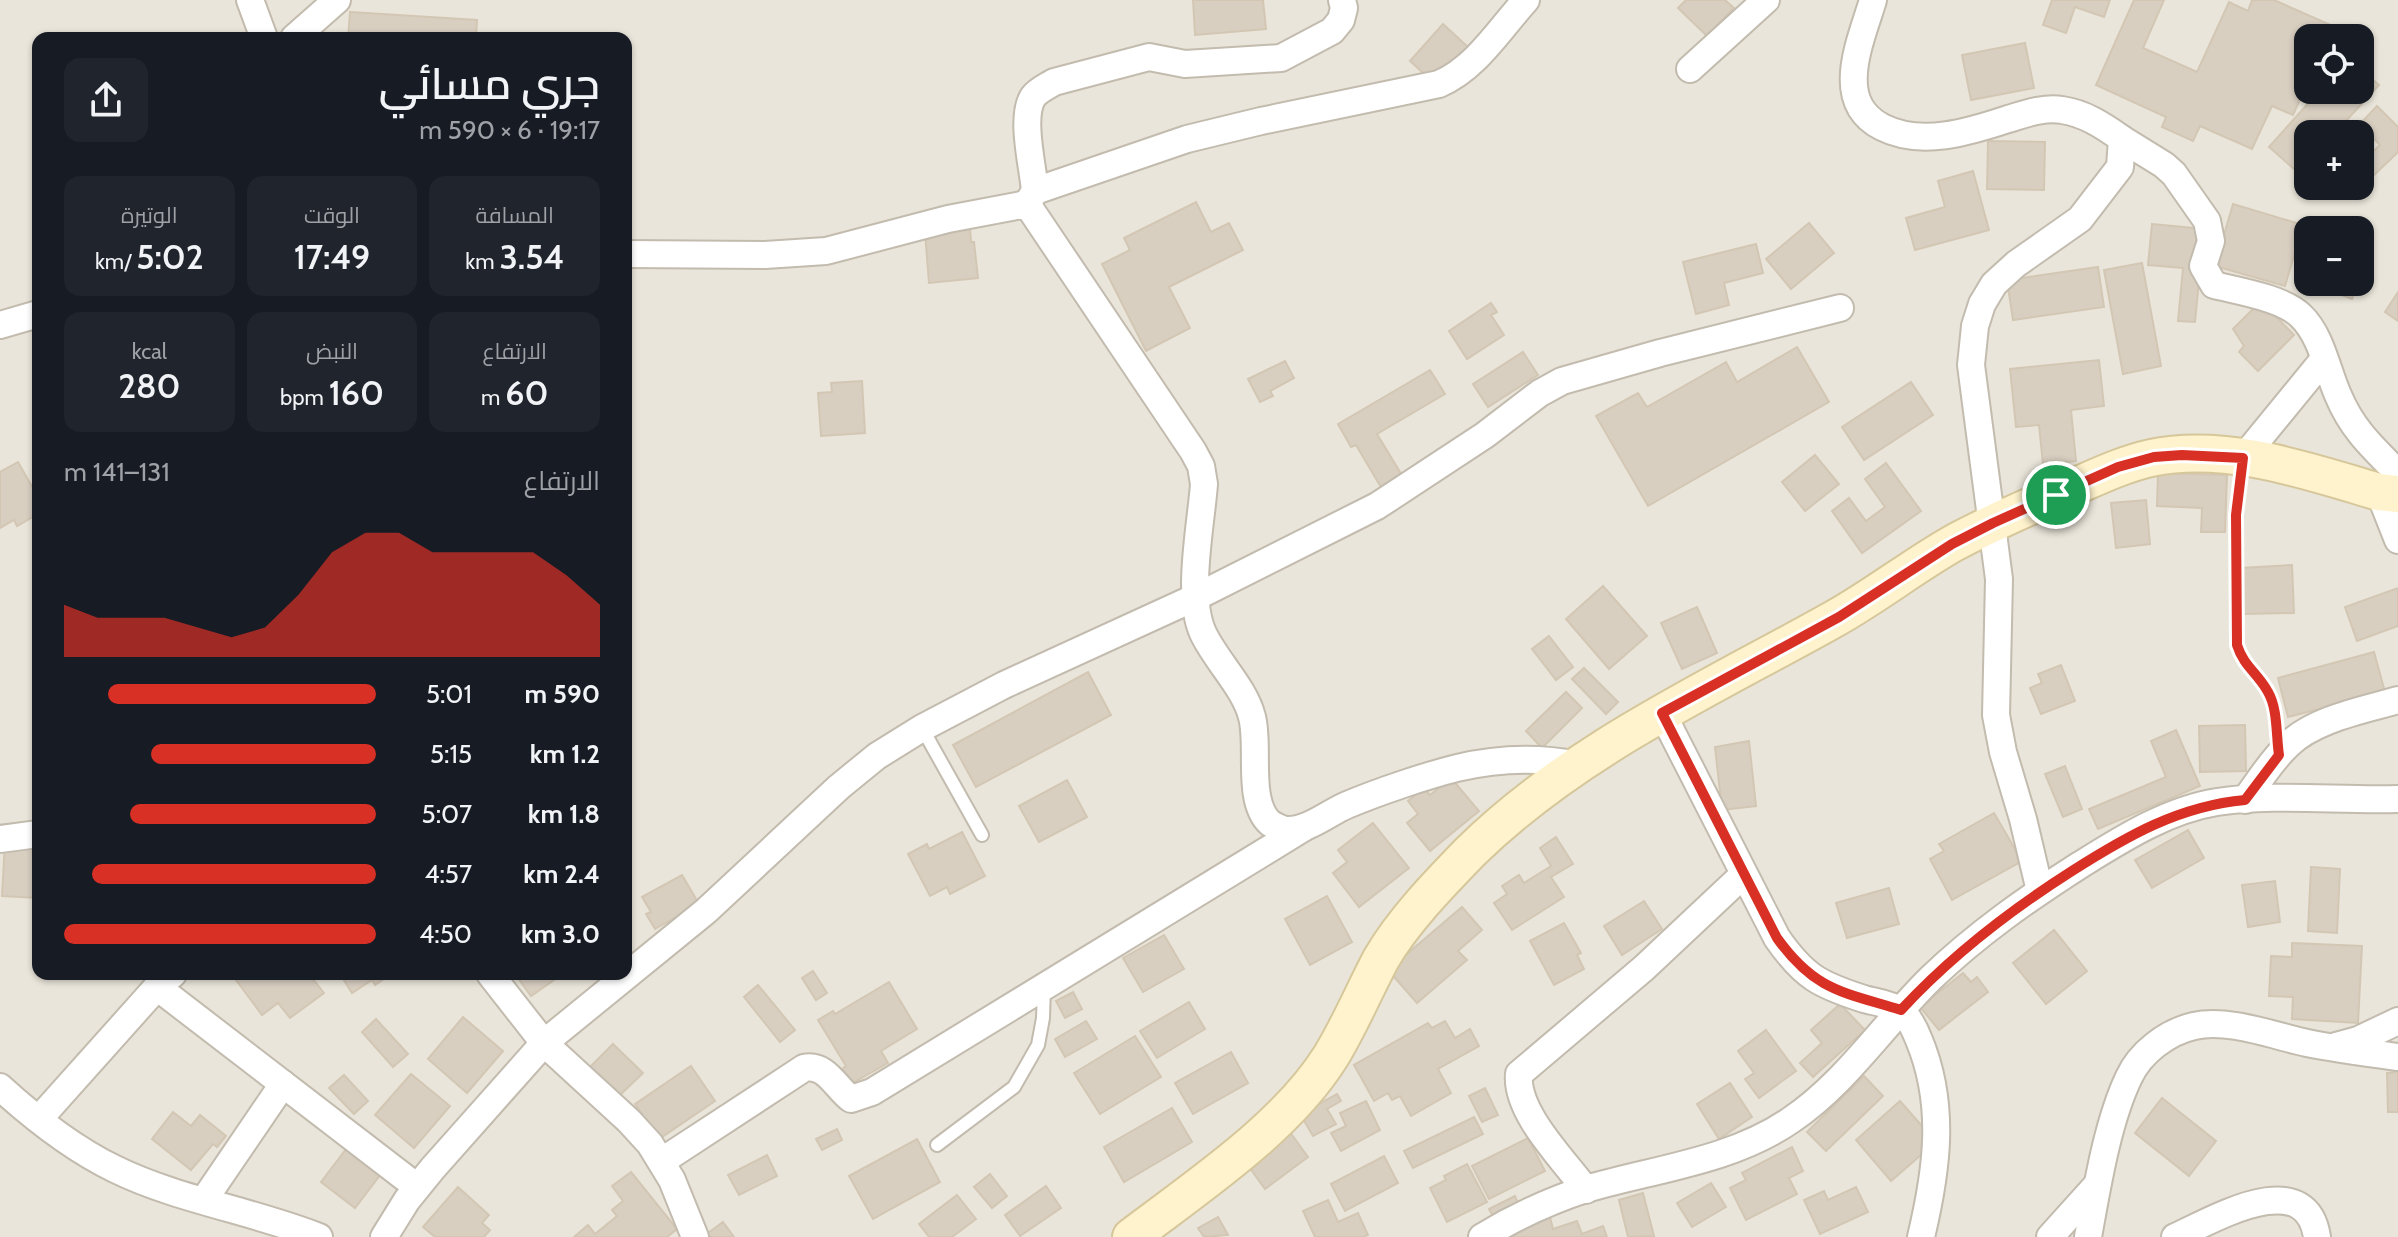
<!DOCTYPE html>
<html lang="ar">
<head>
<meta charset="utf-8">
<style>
	body { margin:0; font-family:Cabin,Cairo,sans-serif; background:#20242c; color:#f1f3f6; direction:rtl; height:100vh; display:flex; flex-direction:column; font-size:30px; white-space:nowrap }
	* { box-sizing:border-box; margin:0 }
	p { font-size:26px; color:#9ea1a6 }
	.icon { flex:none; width:44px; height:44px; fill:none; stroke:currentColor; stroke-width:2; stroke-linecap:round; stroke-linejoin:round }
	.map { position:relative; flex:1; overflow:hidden; direction:ltr }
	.panel { position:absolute; left:32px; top:32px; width:600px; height:948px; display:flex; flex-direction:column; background:#171b24; border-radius:16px; box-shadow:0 2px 6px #0004; direction:rtl }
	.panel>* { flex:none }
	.buttons { position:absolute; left:2294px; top:24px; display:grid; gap:16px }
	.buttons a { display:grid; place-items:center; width:80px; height:80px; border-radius:16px; background:#171b24; box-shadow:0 2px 6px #0004; font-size:40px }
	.pin { position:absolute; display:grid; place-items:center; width:68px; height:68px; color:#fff; margin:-34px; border:4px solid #fff; border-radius:50%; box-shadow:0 2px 8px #0007 }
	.round { display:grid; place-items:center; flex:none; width:84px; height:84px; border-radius:16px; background:#20242c }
	.headline { display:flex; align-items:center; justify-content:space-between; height:136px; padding:0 32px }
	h1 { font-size:44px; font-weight:600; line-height:60px }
	.stats { display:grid; grid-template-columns:repeat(3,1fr); gap:12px; height:136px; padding:8px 32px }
	.stats div { display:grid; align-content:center; border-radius:16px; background:#20242c; text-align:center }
	.stats b { font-size:34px; font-weight:600 }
	.stats small { font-size:22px; font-weight:400 }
	.stats p { font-size:22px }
	.chart { height:224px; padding:16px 32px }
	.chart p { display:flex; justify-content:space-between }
	.chart svg { width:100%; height:144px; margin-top:8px; fill:#d93025; opacity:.7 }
	ul { padding:0 32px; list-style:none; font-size:26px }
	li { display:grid; grid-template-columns:128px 96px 1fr; align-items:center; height:60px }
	li i { height:20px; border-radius:10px; background:#d93025 }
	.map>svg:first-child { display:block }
	.residential { fill:#eae5da; fill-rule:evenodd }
	.building { fill:#d8cfc1; stroke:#d3c7b4; stroke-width:2 }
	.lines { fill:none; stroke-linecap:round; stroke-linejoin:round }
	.lane-casing { stroke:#c2bbae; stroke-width:16 }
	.street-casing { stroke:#c2bbae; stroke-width:30 }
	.secondary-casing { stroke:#d6c79b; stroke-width:40 }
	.path { stroke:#c4b79f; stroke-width:4; stroke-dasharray:4 4; stroke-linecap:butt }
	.lane { stroke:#fff; stroke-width:12 }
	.street { stroke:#fff; stroke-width:26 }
	.secondary { stroke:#fff3cd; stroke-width:36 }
	.route-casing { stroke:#fff; stroke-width:16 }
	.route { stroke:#d93025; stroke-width:10 }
</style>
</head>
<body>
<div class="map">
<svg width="2398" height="1237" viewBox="0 0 2398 1237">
	<rect width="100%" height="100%" fill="#f6f3ec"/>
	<!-- residential -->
	<path class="residential" d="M0,0H2398V1237H0ZM38,38H626V974H38ZM2308,38H2360V90H2308ZM2308,134H2360V186H2308ZM2308,230H2360V282H2308Z"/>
	<!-- building -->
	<g class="building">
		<path d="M1193,0H1263L1266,29L1195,35Z"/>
		<path d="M1686,0H1725L1734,8L1707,36L1678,8Z"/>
		<path d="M2052,0H2110L2104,17L2075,7L2066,33L2043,25Z"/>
		<path d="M2134,0H2164L2143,48L2197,72L2229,2L2248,11L2252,0H2274L2333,26L2328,38H2308V82L2293,115L2272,106L2252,149L2200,126L2193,141L2162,127L2166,117L2096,85Z"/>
		<path d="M350,12L477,20L476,38H348Z"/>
		<path d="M1443,24L1468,47L1435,84L1410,61Z"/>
		<path d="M2025,43L2034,88L1971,100L1962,55Z"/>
		<path d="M2360,68L2379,85L2334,134H2308V154L2294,169L2269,147L2320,90H2360Z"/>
		<path d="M2377,106L2398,127V152L2373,176L2361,163L2380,145L2360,124Z"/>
		<path d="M1988,141L2045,142L2044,190L1987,189Z"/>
		<path d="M1973,171L1989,230L1915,250L1906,218L1945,207L1938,181Z"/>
		<path d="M1196,202L1211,232L1229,223L1243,250L1169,287L1190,328L1146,351L1102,264L1130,250L1124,238Z"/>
		<path d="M2233,204L2303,225L2285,286L2215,266Z"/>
		<path d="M1809,223L1834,253L1791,289L1766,259Z"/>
		<path d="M2152,224L2204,229L2195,322L2178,321L2183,268L2148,265Z"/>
		<path d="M970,228L971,242H974L978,278L929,283L925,232Z"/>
		<path d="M1756,244L1763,273L1724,283L1729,305L1696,314L1683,262Z"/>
		<path d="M2142,263L2161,366L2123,374L2104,270Z"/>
		<path d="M2098,267L2104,307L2013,320L2007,280Z"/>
		<path d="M2308,282H2359L2352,299Z"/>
		<path d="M2398,292V321L2385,312Z"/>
		<path d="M2261,301L2294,335L2258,371L2239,352L2244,346L2233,329Z"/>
		<path d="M1491,303L1497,312L1491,315L1504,335L1467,359L1449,331Z"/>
		<path d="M1797,347L1829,402L1648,506L1596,416L1638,393L1647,407L1726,362L1737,382Z"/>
		<path d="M1523,352L1538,375L1488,407L1473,384Z"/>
		<path d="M2099,360L2104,406L2071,410L2076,461L2043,464L2039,425L2016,427L2010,369Z"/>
		<path d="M1285,361L1294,378L1270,391L1273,396L1260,402L1248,379Z"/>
		<path d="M1430,370L1445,394L1377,434L1403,477L1382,489L1356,445L1351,447L1338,424Z"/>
		<path d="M862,381L865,433L821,436L818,393L832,392L831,383Z"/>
		<path d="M1911,382L1933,415L1864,460L1842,427Z"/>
		<path d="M1815,455L1839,484L1805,511L1782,482Z"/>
		<path d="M18,462L38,497V514L17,526L14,520L0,528V472Z"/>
		<path d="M1886,463L1921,511L1862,553L1832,511L1849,498L1866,521L1885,507L1865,479Z"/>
		<path d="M2158,473L2227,475L2225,532H2201L2202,508L2157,506Z"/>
		<path d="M2146,500L2150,544L2116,548L2111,503Z"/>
		<path d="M2292,565L2294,613L2243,614L2241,568Z"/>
		<path d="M1603,586L1647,636L1609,669L1566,619Z"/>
		<path d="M2398,588V626L2357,641L2345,607Z"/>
		<path d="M1697,607L1717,653L1682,669L1661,623Z"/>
		<path d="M1549,636L1573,667L1556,680L1532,649Z"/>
		<path d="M2374,652L2385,692L2288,717L2278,678Z"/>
		<path d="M2061,665L2075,701L2041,714L2030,688L2042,683L2038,674Z"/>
		<path d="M1584,668L1618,702L1606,714L1572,679Z"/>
		<path d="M1088,672L1111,715L976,787L953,745Z"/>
		<path d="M1566,692L1582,708L1542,748L1526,731Z"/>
		<path d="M2245,725L2246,771L2200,772L2199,726Z"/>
		<path d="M2176,730L2200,786L2098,829L2089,809L2166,777L2151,741Z"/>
		<path d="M1749,741L1756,806L1722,810L1715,747Z"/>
		<path d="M2065,766L2082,809L2063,817L2045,774Z"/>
		<path d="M1451,778L1479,811L1430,851L1407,823L1418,814L1408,801L1424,788L1430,795Z"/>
		<path d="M1067,780L1087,817L1039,842L1019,806Z"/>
		<path d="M1994,813L2022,861L1952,900L1930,859L1944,851L1939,844Z"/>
		<path d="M1373,823L1409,868L1359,907L1333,873L1347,862L1338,850Z"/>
		<path d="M2188,830L2204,858L2152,888L2135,860Z"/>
		<path d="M962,832L985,876L950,894L947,887L930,896L908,854L927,844L929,849Z"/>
		<path d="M1556,837L1573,864L1551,877L1564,897L1512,930L1494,903L1507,894L1502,886L1519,875L1524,883L1551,866L1540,848Z"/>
		<path d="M5,841L38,843V898L2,896Z"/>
		<path d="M2311,867L2340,869L2337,933L2308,931Z"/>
		<path d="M682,875L699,904L655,929L646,914L651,912L642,897Z"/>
		<path d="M2275,881L2280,922L2248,927L2242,885Z"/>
		<path d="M1889,888L1899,924L1847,938L1836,903Z"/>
		<path d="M1327,896L1352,942L1310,965L1285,919Z"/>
		<path d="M1644,901L1662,929L1622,955L1604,926Z"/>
		<path d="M1462,907L1482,930L1458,951L1467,960L1417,1003L1388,970Z"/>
		<path d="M1564,923L1581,953L1577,955L1584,969L1554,985L1530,941Z"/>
		<path d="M2054,930L2087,971L2046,1004L2013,963Z"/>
		<path d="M1164,935L1184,969L1143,992L1123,958Z"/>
		<path d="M2292,943L2362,946L2358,1023L2292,1019L2293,997L2269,996L2271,956L2292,957Z"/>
		<path d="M813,971L827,993L816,1000L802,978Z"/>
		<path d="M1963,973L1971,982L1977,977L1988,992L1939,1030L1920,1007Z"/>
		<path d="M235,974H309L324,993L290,1018L278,1003L262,1015L233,976Z"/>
		<path d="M340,974H391L375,985L372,980L352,993Z"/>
		<path d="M515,974H549L554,980L531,996Z"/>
		<path d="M889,982L917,1029L881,1051L888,1063L851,1084L842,1069L846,1066L818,1020L833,1011L835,1014Z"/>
		<path d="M758,985L795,1030L780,1042L744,997Z"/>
		<path d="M1073,992L1082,1009L1065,1018L1056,1001Z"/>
		<path d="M1189,1002L1205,1029L1157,1058L1140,1031Z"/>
		<path d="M1840,1004L1865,1030L1813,1077L1800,1063L1822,1043L1811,1030Z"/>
		<path d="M463,1017L503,1051L467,1093L428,1059Z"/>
		<path d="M376,1019L408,1054L393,1067L362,1032Z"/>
		<path d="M1086,1021L1097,1039L1065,1057L1055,1039Z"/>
		<path d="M1445,1021L1455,1038L1470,1029L1479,1046L1438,1069L1451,1093L1411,1116L1400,1096L1392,1100L1388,1093L1374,1101L1354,1065L1428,1023L1432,1028Z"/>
		<path d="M1766,1030L1796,1071L1759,1098L1745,1079L1754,1073L1738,1051Z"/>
		<path d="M1135,1036L1161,1077L1100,1114L1074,1073Z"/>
		<path d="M613,1044L643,1073L618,1097L589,1068Z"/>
		<path d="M1231,1052L1248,1083L1193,1114L1175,1083Z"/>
		<path d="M691,1066L715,1101L659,1139L635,1104Z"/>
		<path d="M2398,1072V1112H2388L2387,1073Z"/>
		<path d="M411,1074L450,1106L414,1148L375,1115Z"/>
		<path d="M344,1075L368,1101L354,1114L329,1088Z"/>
		<path d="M1864,1076L1883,1096L1826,1151L1807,1132Z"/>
		<path d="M1730,1083L1752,1117L1719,1139L1697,1104Z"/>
		<path d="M1485,1088L1498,1115L1482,1122L1469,1096Z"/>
		<path d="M1337,1094L1341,1101L1327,1109L1336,1124L1313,1136L1300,1114Z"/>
		<path d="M2162,1098L2216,1141L2189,1176L2135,1133Z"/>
		<path d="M1366,1101L1380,1130L1341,1151L1331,1133L1346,1126L1340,1113Z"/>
		<path d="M1900,1101L1936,1142L1891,1181L1856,1140Z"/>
		<path d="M1172,1108L1192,1142L1124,1182L1104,1147Z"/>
		<path d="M173,1112L191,1126L200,1115L226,1136L217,1147L213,1144L191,1170L152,1139Z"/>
		<path d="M1474,1117L1483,1134L1413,1168L1404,1151Z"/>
		<path d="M1287,1128L1308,1157L1265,1189L1244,1160Z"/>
		<path d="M837,1129L842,1140L822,1150L816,1139Z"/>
		<path d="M1528,1138L1545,1171L1489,1199L1472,1166Z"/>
		<path d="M917,1139L940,1182L873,1219L849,1176Z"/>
		<path d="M350,1144L384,1170L355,1208L321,1182Z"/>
		<path d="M1792,1147L1803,1171L1789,1178L1797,1194L1746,1220L1730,1188L1746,1180L1742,1173Z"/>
		<path d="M767,1155L777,1176L739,1195L728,1175Z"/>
		<path d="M1384,1156L1398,1183L1345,1211L1331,1184Z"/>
		<path d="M1467,1164L1487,1202L1447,1222L1430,1188L1446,1180L1444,1176Z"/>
		<path d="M631,1172L677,1229L667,1237H574L588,1225L595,1234L617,1216L612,1210L623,1201L612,1186Z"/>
		<path d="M990,1174L1007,1196L992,1208L974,1187Z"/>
		<path d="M1711,1183L1726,1207L1692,1227L1677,1203Z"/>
		<path d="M1046,1186L1061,1208L1020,1236L1005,1215Z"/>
		<path d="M458,1187L489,1215L482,1223L490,1230L484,1237H435L423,1227Z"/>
		<path d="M1856,1187L1868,1212L1820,1234L1804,1200L1824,1191L1828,1200Z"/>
		<path d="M1643,1193L1654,1236L1628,1237L1619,1200Z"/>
		<path d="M957,1195L976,1219L952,1237H929L919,1224Z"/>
		<path d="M1515,1196L1521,1211L1496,1222L1489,1209Z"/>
		<path d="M1328,1200L1338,1222L1358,1213L1368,1235L1363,1237H1315L1303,1211Z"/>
		<path d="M1218,1217L1228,1235L1204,1237L1198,1228Z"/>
		<path d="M1550,1217L1553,1229L1577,1221L1582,1234L1603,1226L1607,1237H1501L1500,1234Z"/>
		<path d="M723,1222L734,1237H705L704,1236Z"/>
	</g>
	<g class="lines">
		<!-- lane casing -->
		<g class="lane-casing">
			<g id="lane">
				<path d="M922,728L982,835"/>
				<path d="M937,1145L1014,1087L1038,1045L1043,1018L1044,987"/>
			</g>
		</g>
		<!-- street casing -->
		<g class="street-casing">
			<g id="street">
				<path d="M250,0L264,38"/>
				<path d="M1873,0C1861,41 1832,101 1882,127C1921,147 1969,132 2008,119C2025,114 2044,107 2062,110C2084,113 2104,126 2122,139L2120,167L2080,219L2016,264L1994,284L1982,304L1975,326L1971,365L1999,579L1996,715L2003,752L2023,819L2040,891"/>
				<path d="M294,38L337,0"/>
				<path d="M1690,69L1766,0"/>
				<path d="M2122,139L2164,165L2174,174L2207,221L2211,241L2203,266L2214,285C2238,291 2283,298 2301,316C2321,335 2327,370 2338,395C2352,429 2372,447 2398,473"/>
				<path d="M1035,191C1033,167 1020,117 1033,97C1038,90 1046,87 1054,82L1149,57L1185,64L1281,58L1332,31L1341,20L1344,8L1342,0"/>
				<path d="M1027,204L1035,191L1187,139L1261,121L1439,84C1476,68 1499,30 1526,0"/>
				<path d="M626,254L765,255L826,251L948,219L1027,204L1193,451L1201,466L1204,484C1201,525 1186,596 1203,633C1216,661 1245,688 1252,717C1260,746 1246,801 1270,823C1273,825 1283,830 1286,830C1308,831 1328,813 1347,805C1378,792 1425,776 1457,768C1495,759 1538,757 1577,765"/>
				<path d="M0,325L38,314"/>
				<path d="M2243,458L2324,359"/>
				<path d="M2379,492L2398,540"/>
				<path d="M1662,713L1777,938C1804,977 1820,985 1864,999C1875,1002 1890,1004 1899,1010C1908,1014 1915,1030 1919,1040C1946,1105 1937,1170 1921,1237"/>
				<path d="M2245,800C2259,781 2271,761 2288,745C2314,719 2364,710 2398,700"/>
				<path d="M0,839L38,834"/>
				<path d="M490,974L544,1043L629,1121L650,1144L672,1180L695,1237"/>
				<path d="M157,987L417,1187"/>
				<path d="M2336,1046L2358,1040L2398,1021"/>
				<path d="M0,1087C34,1118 74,1149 115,1169C178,1200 254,1211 319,1237"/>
				<path d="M39,1119L157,987L173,974"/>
				<path d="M662,1161L804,1068C826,1063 836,1088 851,1099L872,1092L1305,827"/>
				<path d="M1586,1190C1564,1160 1515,1112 1519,1074L1644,968L1743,875"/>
				<path d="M204,1200L283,1084"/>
				<path d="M384,1237L407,1200L433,1168L544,1043L706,911L839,787L877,756L922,728L1004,685L1194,598L1377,506L1485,435L1540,393L1562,381L1660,353L1840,308"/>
				<path d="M1482,1237C1515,1217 1549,1201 1586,1189C1654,1169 1732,1161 1791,1120C1846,1083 1884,1024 1931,978C1977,934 2027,899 2080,865C2122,839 2167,810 2217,802C2273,793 2340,801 2398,799"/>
				<path d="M2050,1237L2096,1186"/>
				<path d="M2088,1237C2097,1188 2107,1123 2129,1077C2140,1053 2167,1032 2194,1026C2228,1018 2274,1036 2307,1043C2337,1049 2368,1053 2398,1057"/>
				<path d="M2175,1237C2213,1220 2306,1164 2317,1237"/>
			</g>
		</g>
		<!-- secondary casing -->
		<g class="secondary-casing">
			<path id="secondary" d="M1131,1237C1198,1186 1286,1128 1331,1056C1350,1025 1364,991 1381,959C1403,921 1439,884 1470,852C1574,750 1709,689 1834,619C1875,596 1912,567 1952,544C1988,524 2027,508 2064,491C2093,479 2120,465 2151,458C2225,442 2308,471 2379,492L2398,494"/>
		</g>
		<!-- path -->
		<path class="path" d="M2240,485L2236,515L2237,645L2246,667L2269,692L2275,725"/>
		<!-- lane -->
		<use href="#lane" class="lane"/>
		<!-- street -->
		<use href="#street" class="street"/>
		<!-- secondary -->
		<use href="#secondary" class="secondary"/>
	</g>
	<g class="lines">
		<!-- route casing -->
		<g class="route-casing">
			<path id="route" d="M2182,455L2243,458L2236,515L2237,645C2244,667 2258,673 2268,692C2278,709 2276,736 2279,755L2245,800C2179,806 2127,836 2072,871C2009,911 1952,955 1901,1010C1843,992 1815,991 1777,938L1662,713L1839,617L1952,544L1993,523L2118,467L2154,457Z"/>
		</g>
		<!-- route -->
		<use href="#route" class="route"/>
	</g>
</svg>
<div class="buttons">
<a><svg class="icon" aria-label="locate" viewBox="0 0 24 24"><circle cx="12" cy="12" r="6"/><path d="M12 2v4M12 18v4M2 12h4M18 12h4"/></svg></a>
<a>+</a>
<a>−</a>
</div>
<div class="pin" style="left:2056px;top:495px;background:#1e9e55"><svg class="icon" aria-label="arrive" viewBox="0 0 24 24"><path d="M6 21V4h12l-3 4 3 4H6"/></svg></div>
<section class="panel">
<div class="headline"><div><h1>جري مسائي</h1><p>19:17 · 6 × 590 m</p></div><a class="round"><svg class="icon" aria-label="share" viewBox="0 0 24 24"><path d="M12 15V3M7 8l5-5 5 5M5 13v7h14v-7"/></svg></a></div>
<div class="stats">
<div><p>المسافة</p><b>3.54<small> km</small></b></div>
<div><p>الوقت</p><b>17:49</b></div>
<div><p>الوتيرة</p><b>5:02<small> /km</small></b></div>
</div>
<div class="stats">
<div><p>الارتفاع</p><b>60<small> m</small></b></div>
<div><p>النبض</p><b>160<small> bpm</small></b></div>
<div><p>kcal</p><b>280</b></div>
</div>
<div class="chart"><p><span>الارتفاع</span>131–141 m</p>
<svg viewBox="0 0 160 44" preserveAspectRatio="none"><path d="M0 44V28L10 32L20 32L30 32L40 35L50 38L60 35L70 25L80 12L90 6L100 6L110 12L120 12L130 12L140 12L150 19L160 28V44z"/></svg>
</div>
<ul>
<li><b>590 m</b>5:01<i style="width:86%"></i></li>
<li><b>1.2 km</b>5:15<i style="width:72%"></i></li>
<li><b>1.8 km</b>5:07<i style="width:79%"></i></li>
<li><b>2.4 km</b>4:57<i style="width:91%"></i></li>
<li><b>3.0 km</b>4:50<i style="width:100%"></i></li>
</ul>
</section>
</div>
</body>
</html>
